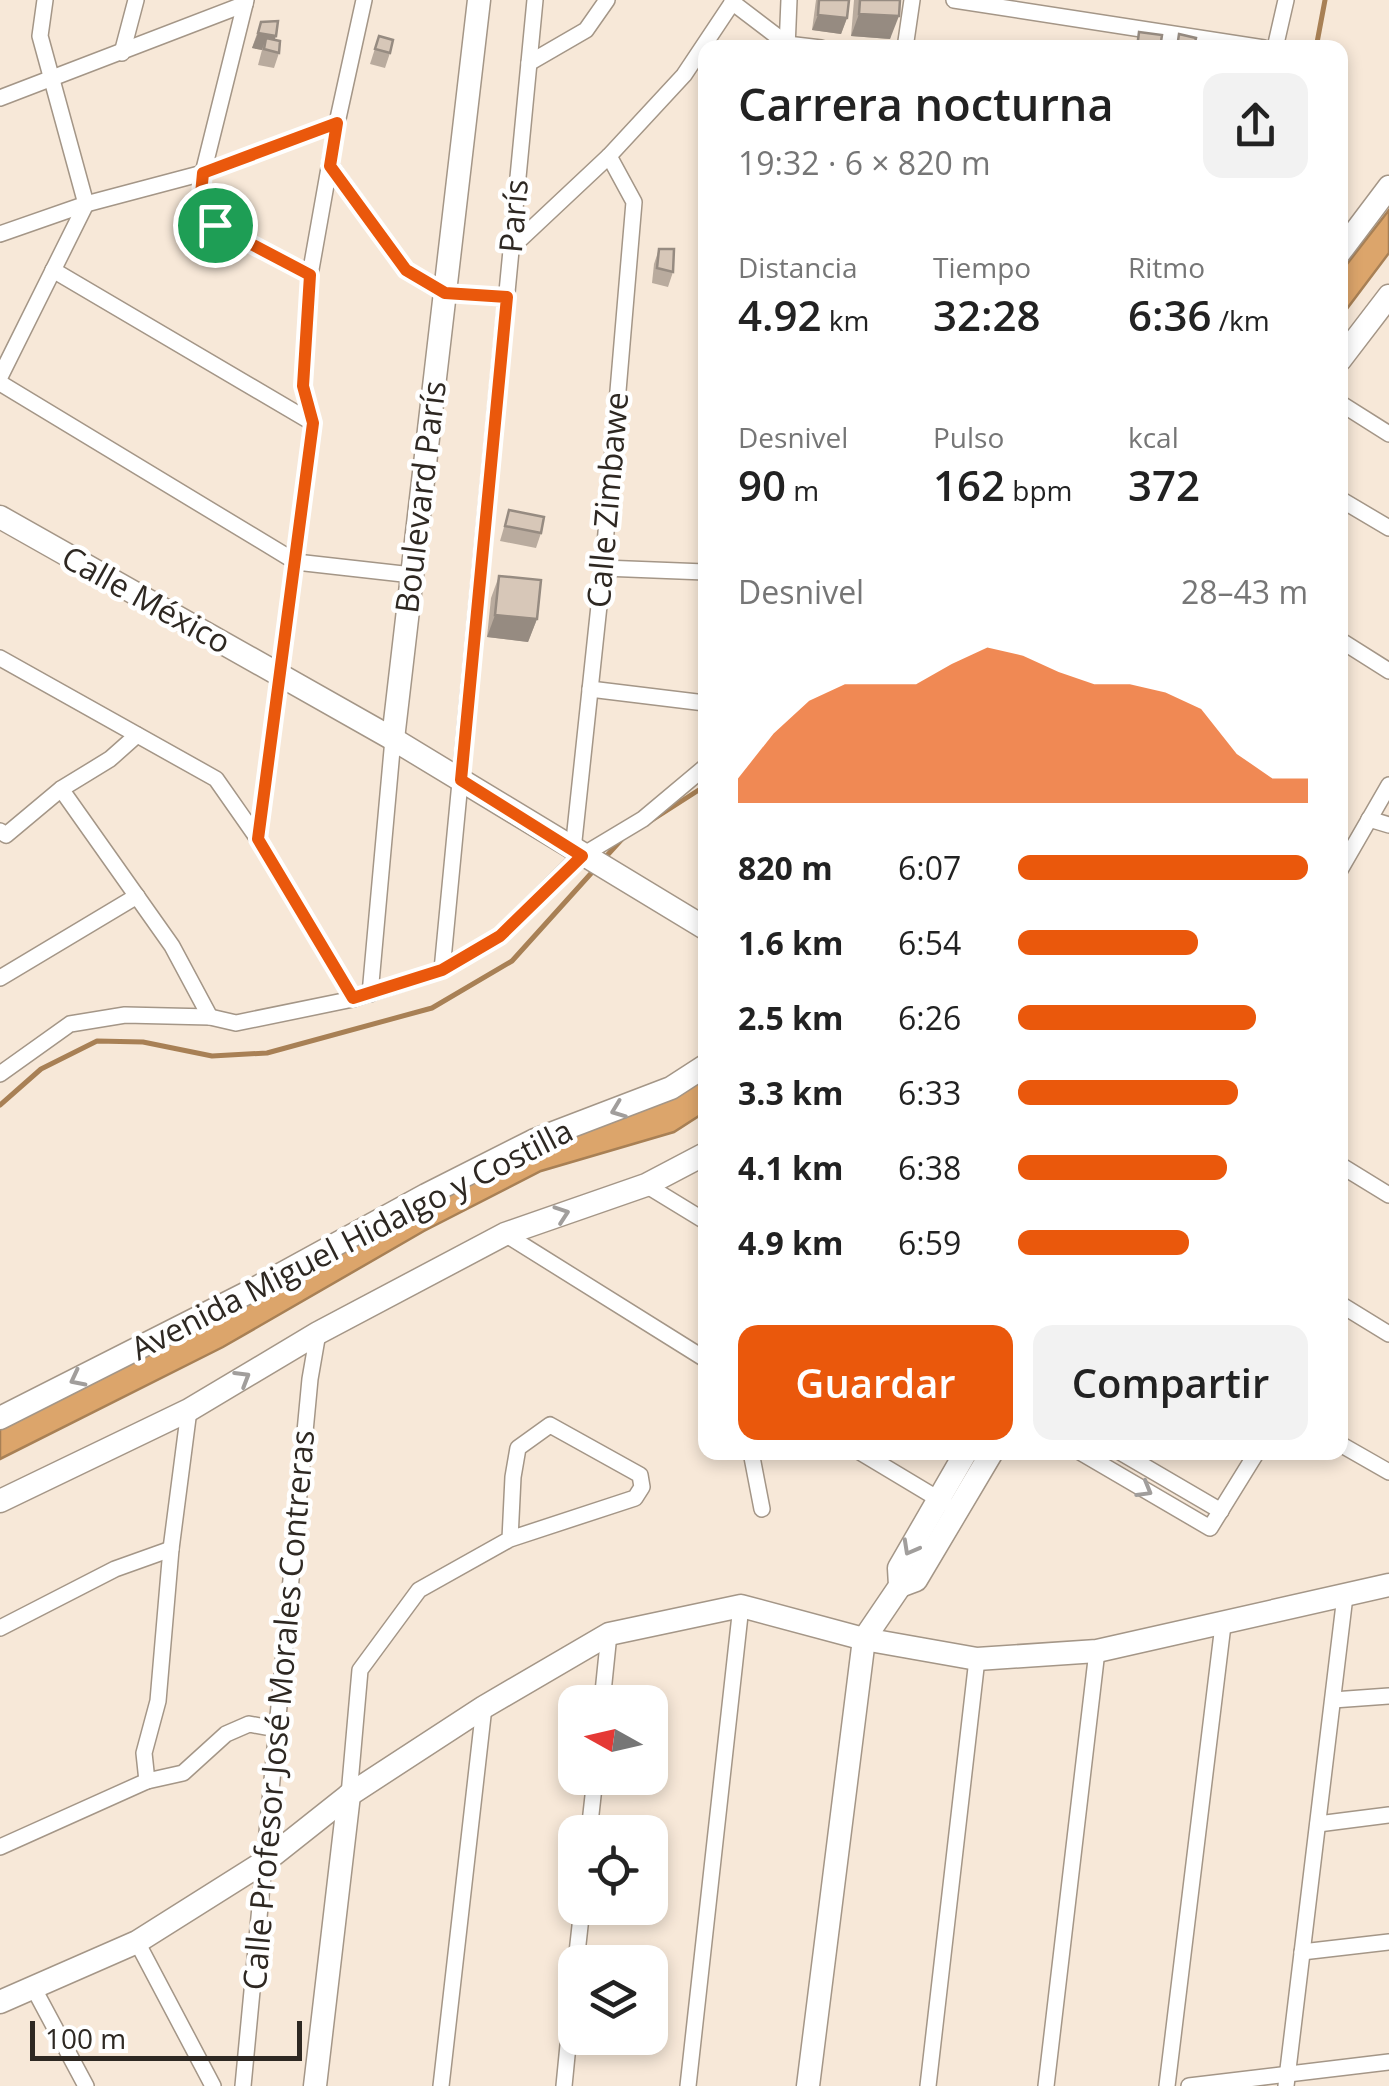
<!DOCTYPE html>
<html lang="es">
<head>
<meta charset="utf-8">
<style>
	body { margin:0; font-family:"Open Sans",sans-serif; background:#f2f2f2; color:#222; height:100vh; display:flex; flex-direction:column; font-size:38px; white-space:nowrap }
	* { box-sizing:border-box; margin:0 }
	p { font-size:32px; color:#767676 }
	.icon { flex:none; width:55px; height:55px; fill:none; stroke:currentColor; stroke-width:2; stroke-linecap:round; stroke-linejoin:round }
	.map { position:relative; flex:1; overflow:hidden }
	.sheet { position:absolute; left:698px; top:40px; width:650px; height:1420px; display:flex; flex-direction:column; background:#fff; border-radius:20px; box-shadow:0 5px 15px #0003 }
	.sheet>* { flex:none }
	.needle { width:65px; rotate:278deg }
	.fabs { position:absolute; left:558px; top:1685px; display:grid; gap:20px }
	.fabs a { display:grid; place-items:center; width:110px; height:110px; border-radius:20px; background:#fff; box-shadow:0 5px 15px #0003; font-size:50px }
	.scale { position:absolute; left:30px; bottom:25px; width:272px; box-sizing:border-box; padding-left:10px; border:5px solid #2e2822; border-top:0; font-size:28px; line-height:35px; white-space:nowrap; color:#2e2822; -webkit-text-stroke:8px #fff; paint-order:stroke }
	.pin { position:absolute; display:grid; place-items:center; width:85px; height:85px; color:#fff; margin:-42px; border:5px solid #fff; border-radius:50%; box-shadow:0 2px 10px #0007 }
	.round { display:grid; place-items:center; flex:none; width:105px; height:105px; border-radius:20px; background:#f2f2f2 }
	.summary { display:flex; align-items:center; justify-content:space-between; height:170px; padding:0 40px }
	h1 { font-size:45px; font-weight:600; line-height:75px }
	.metrics { display:grid; grid-template-columns:repeat(3,1fr); gap:15px; height:170px; padding:10px 40px }
	.metrics div { display:grid; align-content:center }
	.metrics b { font-size:42px; font-weight:600 }
	.metrics small { font-size:28px; font-weight:400 }
	.metrics p { font-size:28px }
	.chart { height:280px; padding:20px 40px }
	.chart p { display:flex; justify-content:space-between }
	.chart svg { width:100%; height:180px; margin-top:10px; fill:#ea580c; opacity:.7 }
	.action { display:flex; gap:20px; margin-top:auto; padding:20px 40px }
	.action a { flex:1; height:115px; border-radius:20px; background:#ea580c; color:#fff; font-size:40px; font-weight:600; line-height:115px; text-align:center }
	.action a+a { background:#f2f2f2; color:#222 }
	ul { padding:0 40px; list-style:none; font-size:32px }
	li { display:grid; grid-template-columns:160px 120px 1fr; align-items:center; height:75px }
	li i { height:25px; border-radius:12px; background:#ea580c }
	.map>svg:first-child { display:block }
	.water { fill:#dca56b; stroke:#a88055; stroke-width:2.5 }
	.lines { fill:none; stroke-linecap:round; stroke-linejoin:round }
	.stream { stroke:#a88055; stroke-width:5 }
	.street-casing { stroke:#a49687; stroke-width:18 }
	.secondary-casing { stroke:#a49687; stroke-width:25 }
	.street { stroke:#fff; stroke-width:15 }
	.secondary { stroke:#fff; stroke-width:22 }
	.wall { fill:#b9ab9e }
	.shaded-wall { fill:#968b81 }
	.building { fill:#d7c7b8; stroke:#968b81; stroke-width:2.5 }
	.oneway { stroke:#a19e9c }
	.route-casing { stroke:#fff; stroke-width:20 }
	.route { stroke:#ea580c; stroke-width:12 }
	.labels { text-anchor:middle; stroke-width:9; stroke-linejoin:round; paint-order:stroke }
	.street-label { font-size:32px; fill:#2e2822; stroke:#fff }
</style>
</head>
<body>
<div class="map">
<svg width="1389" height="2086" viewBox="0 0 1389 2086">
	<rect width="100%" height="100%" fill="#f7e8d8"/>
	<!-- water -->
	<g class="water">
		<path d="M1389,210V253L1340,318V273Z"/>
		<path d="M705,1074V1112L674,1132L541,1171L424,1231L223,1347L0,1459V1426L437,1195Z"/>
	</g>
	<g class="lines">
		<!-- stream -->
		<g class="stream">
			<path d="M1316,48L1325,0"/>
			<path d="M652,820L705,786"/>
			<path d="M602,861L622,839"/>
			<path d="M0,1105L41,1069L97,1041L143,1042L212,1056L267,1053L432,1008L512,961L595,869"/>
		</g>
		<!-- street casing -->
		<g class="street-casing">
			<g id="street">
				<path d="M45,0L40,36L86,204"/>
				<path d="M246,0L203,173L199,205L215,225L310,275"/>
				<path d="M954,0L1264,48"/>
				<path d="M732,2L787,44"/>
				<path d="M787,44L821,48"/>
				<path d="M787,48L789,0"/>
				<path d="M905,48L912,0"/>
				<path d="M1275,48L1286,0"/>
				<path d="M122,53L136,0"/>
				<path d="M529,63L586,30L607,0"/>
				<path d="M0,98L245,4"/>
				<path d="M331,166L406,270L445,293L507,297"/>
				<path d="M0,234L86,204L203,173L337,123"/>
				<path d="M512,247L609,156L684,75L734,0"/>
				<path d="M53,270L313,423"/>
				<path d="M0,377L86,204"/>
				<path d="M0,383L296,562L412,575"/>
				<path d="M1340,403L1389,434"/>
				<path d="M1340,499L1389,528"/>
				<path d="M603,568L705,572"/>
				<path d="M1340,640L1389,671"/>
				<path d="M0,658L216,779L258,839L353,999"/>
				<path d="M590,689L705,703"/>
				<path d="M61,789L172,946L210,1017"/>
				<path d="M1369,819L1389,825"/>
				<path d="M0,831L6,835L61,789L110,759L137,735"/>
				<path d="M258,839L313,423L303,386L310,275L337,123L364,0"/>
				<path d="M573,850L603,568L634,202L609,156"/>
				<path d="M1340,870L1389,785"/>
				<path d="M442,970L535,0"/>
				<path d="M0,978L137,896"/>
				<path d="M370,994L393,739"/>
				<path d="M0,1074L70,1024L125,1015L210,1017L236,1023L353,999L442,970L499,937L578,858L643,819L705,767"/>
				<path d="M1340,1165L1389,1195"/>
				<path d="M646,1185L705,1221"/>
				<path d="M505,1234L705,1359"/>
				<path d="M1340,1304L1389,1334"/>
				<path d="M1340,1444L1389,1472"/>
				<path d="M751,1452L762,1509"/>
				<path d="M860,1452L945,1503"/>
				<path d="M1080,1452L1210,1528L1257,1452"/>
				<path d="M1120,1452L1221,1511"/>
				<path d="M0,1628L115,1569L171,1549"/>
				<path d="M1333,1700L1389,1696"/>
				<path d="M602,1702L609,1634"/>
				<path d="M147,1781L144,1753L158,1701L171,1549L189,1410"/>
				<path d="M349,1795L360,1670L419,1590L510,1539L635,1498L642,1487L640,1475L550,1425L518,1448L513,1477L510,1539"/>
				<path d="M1318,1824L1389,1815"/>
				<path d="M589,1832L595,1778"/>
				<path d="M0,1847L147,1781L183,1773L226,1734L249,1724L276,1729"/>
				<path d="M137,1942L213,2086"/>
				<path d="M1302,1952L1389,1942"/>
				<path d="M576,1962L582,1908"/>
				<path d="M33,1987L86,2086"/>
				<path d="M243,2086L310,1379L318,1333"/>
				<path d="M441,2086L484,1707"/>
				<path d="M564,2086L575,1974"/>
				<path d="M688,2086L741,1606"/>
				<path d="M928,2086L977,1659"/>
				<path d="M1046,2086L1097,1651"/>
				<path d="M1167,2086L1223,1625"/>
				<path d="M1189,2086L1389,2062"/>
				<path d="M1286,2086L1345,1596"/>
			</g>
		</g>
		<!-- secondary casing -->
		<g class="secondary-casing">
			<g id="secondary">
				<path d="M1340,252L1389,187"/>
				<path d="M1340,360L1389,296"/>
				<path d="M0,517L393,739L705,928"/>
				<path d="M393,739L479,0"/>
				<path d="M0,1418L245,1294L426,1195L535,1140L671,1088L705,1066"/>
				<path d="M0,1501L189,1410L318,1333L505,1234L646,1185L705,1154"/>
				<path d="M900,1586L916,1580L992,1452"/>
				<path d="M0,2002L137,1942L267,1860L349,1795L484,1707L609,1634L741,1606L864,1639L977,1659L1097,1651L1389,1585"/>
				<path d="M315,2086L349,1795"/>
				<path d="M808,2086L864,1639L900,1586L899,1568L966,1452"/>
			</g>
		</g>
		<!-- street -->
		<use href="#street" class="street"/>
		<!-- secondary -->
		<use href="#secondary" class="secondary"/>
	</g>
	<!-- wall -->
	<g class="wall">
		<path d="M816,0H849L847,18L841,34L812,30Z"/>
		<path d="M854,0H900L890,39L851,36Z"/>
		<path d="M261,22L275,40L279,53L274,68L258,65L262,50L252,48Z"/>
		<path d="M379,36L390,53L385,68L370,64Z"/>
		<path d="M659,249L673,272L668,287L652,283L654,264Z"/>
		<path d="M509,510L541,533L536,548L500,541Z"/>
		<path d="M499,576L537,619L528,642L487,637L491,598Z"/>
	</g>
	<!-- shaded-wall -->
	<g class="shaded-wall">
		<path d="M859,14L899,16L890,39L851,36Z"/>
		<path d="M818,15L847,18L841,34L812,30Z"/>
		<path d="M258,33L276,36L271,51L266,38L262,50L252,48Z"/>
		<path d="M495,615L537,619L528,642L487,637Z"/>
	</g>
	<!-- building -->
	<g class="building">
		<path d="M819,0H849L847,18L818,15Z"/>
		<path d="M860,0H900L899,16L859,14Z"/>
		<path d="M278,21L276,36L258,33L261,22Z"/>
		<path d="M1139,32L1162,35L1160,48H1137Z"/>
		<path d="M1179,34L1196,38L1194,48H1177Z"/>
		<path d="M379,36L393,40L390,53L375,49Z"/>
		<path d="M266,38L280,41L279,53L264,49Z"/>
		<path d="M659,249H674L673,272L657,268Z"/>
		<path d="M509,510L544,517L541,533L505,526Z"/>
		<path d="M499,576L541,580L537,619L495,615Z"/>
	</g>
	<!-- one-way arrows -->
	<defs><path id="oneway-chevron" d="M-2-3.5L2.5 0L-2 3.5" fill="none" stroke-width="1.6" stroke-linecap="round" stroke-linejoin="round" transform="scale(2.5)"/></defs>
	<g class="oneway">
		<use href="#oneway-chevron" transform="translate(618 1110) rotate(159)"/>
		<use href="#oneway-chevron" transform="translate(562 1214) rotate(-19)"/>
		<use href="#oneway-chevron" transform="translate(243 1378) rotate(-31)"/>
		<use href="#oneway-chevron" transform="translate(77 1379) rotate(153)"/>
		<use href="#oneway-chevron" transform="translate(1145 1490) rotate(30)"/>
		<use href="#oneway-chevron" transform="translate(910 1548) rotate(119)"/>
	</g>
	<g class="lines">
		<!-- route casing -->
		<g class="route-casing">
			<path id="route" d="M337,123L330,166L406,270L445,293L507,297L461,780L582,856L500,936L442,970L353,998L258,839L313,423L303,386L310,275L215,225L200,205L203,173Z"/>
		</g>
		<!-- route -->
		<use href="#route" class="route"/>
	</g>
	<g class="labels">
		<!-- street labels -->
		<g class="street-label">
			<text transform="translate(514 216) rotate(-85)" y="11">París</text>
			<text transform="translate(421 497) rotate(-83)" y="11">Boulevard París</text>
			<text transform="translate(608 500) rotate(-85)" y="11">Calle Zimbawe</text>
			<text transform="translate(146 600) rotate(29)" y="11">Calle México</text>
			<text transform="translate(352 1240) rotate(-27)" y="11">Avenida Miguel Hidalgo y Costilla</text>
			<text transform="translate(279 1710) rotate(-85)" y="11">Calle Profesor José Morales Contreras</text>
		</g>
	</g>
</svg>
<div class="fabs">
<a><svg class="needle" viewBox="-14 -14 28 28"><path d="M0-13l5 13h-10z" fill="#e53935"/><path d="M0 13l5-13h-10z" fill="#767676"/></svg></a>
<a><svg class="icon" aria-label="locate" viewBox="0 0 24 24"><circle cx="12" cy="12" r="6"/><path d="M12 2v4M12 18v4M2 12h4M18 12h4"/></svg></a>
<a><svg class="icon" aria-label="layers" viewBox="0 0 24 24"><path d="M12 4l9 5-9 5-9-5zM3 14l9 5 9-5"/></svg></a>
</div>
<div class="scale">100 m</div>
<div class="pin" style="left:215px;top:225px;background:#1e9e55"><svg class="icon" aria-label="arrive" viewBox="0 0 24 24"><path d="M6 21V4h12l-3 4 3 4H6"/></svg></div>
<section class="sheet">
<div class="summary"><div><h1>Carrera nocturna</h1><p>19:32 · 6 × 820 m</p></div><a class="round"><svg class="icon" aria-label="share" viewBox="0 0 24 24"><path d="M12 15V3M7 8l5-5 5 5M5 13v7h14v-7"/></svg></a></div>
<div class="metrics">
<div><p>Distancia</p><b>4.92<small> km</small></b></div>
<div><p>Tiempo</p><b>32:28</b></div>
<div><p>Ritmo</p><b>6:36<small> /km</small></b></div>
</div>
<div class="metrics">
<div><p>Desnivel</p><b>90<small> m</small></b></div>
<div><p>Pulso</p><b>162<small> bpm</small></b></div>
<div><p>kcal</p><b>372</b></div>
</div>
<div class="chart"><p><span>Desnivel</span>28–43 m</p>
<svg viewBox="0 0 160 44" preserveAspectRatio="none"><path d="M0 44V38L10 27L20 19L30 15L40 15L50 15L60 10L70 6L80 8L90 12L100 15L110 15L120 17L130 21L140 32L150 38L160 38V44z"/></svg>
</div>
<ul>
<li><b>820 m</b>6:07<i style="width:100%"></i></li>
<li><b>1.6 km</b>6:54<i style="width:62%"></i></li>
<li><b>2.5 km</b>6:26<i style="width:82%"></i></li>
<li><b>3.3 km</b>6:33<i style="width:76%"></i></li>
<li><b>4.1 km</b>6:38<i style="width:72%"></i></li>
<li><b>4.9 km</b>6:59<i style="width:59%"></i></li>
</ul>
<div class="action"><a>Guardar</a><a>Compartir</a></div>
</section>
</div>
</body>
</html>
